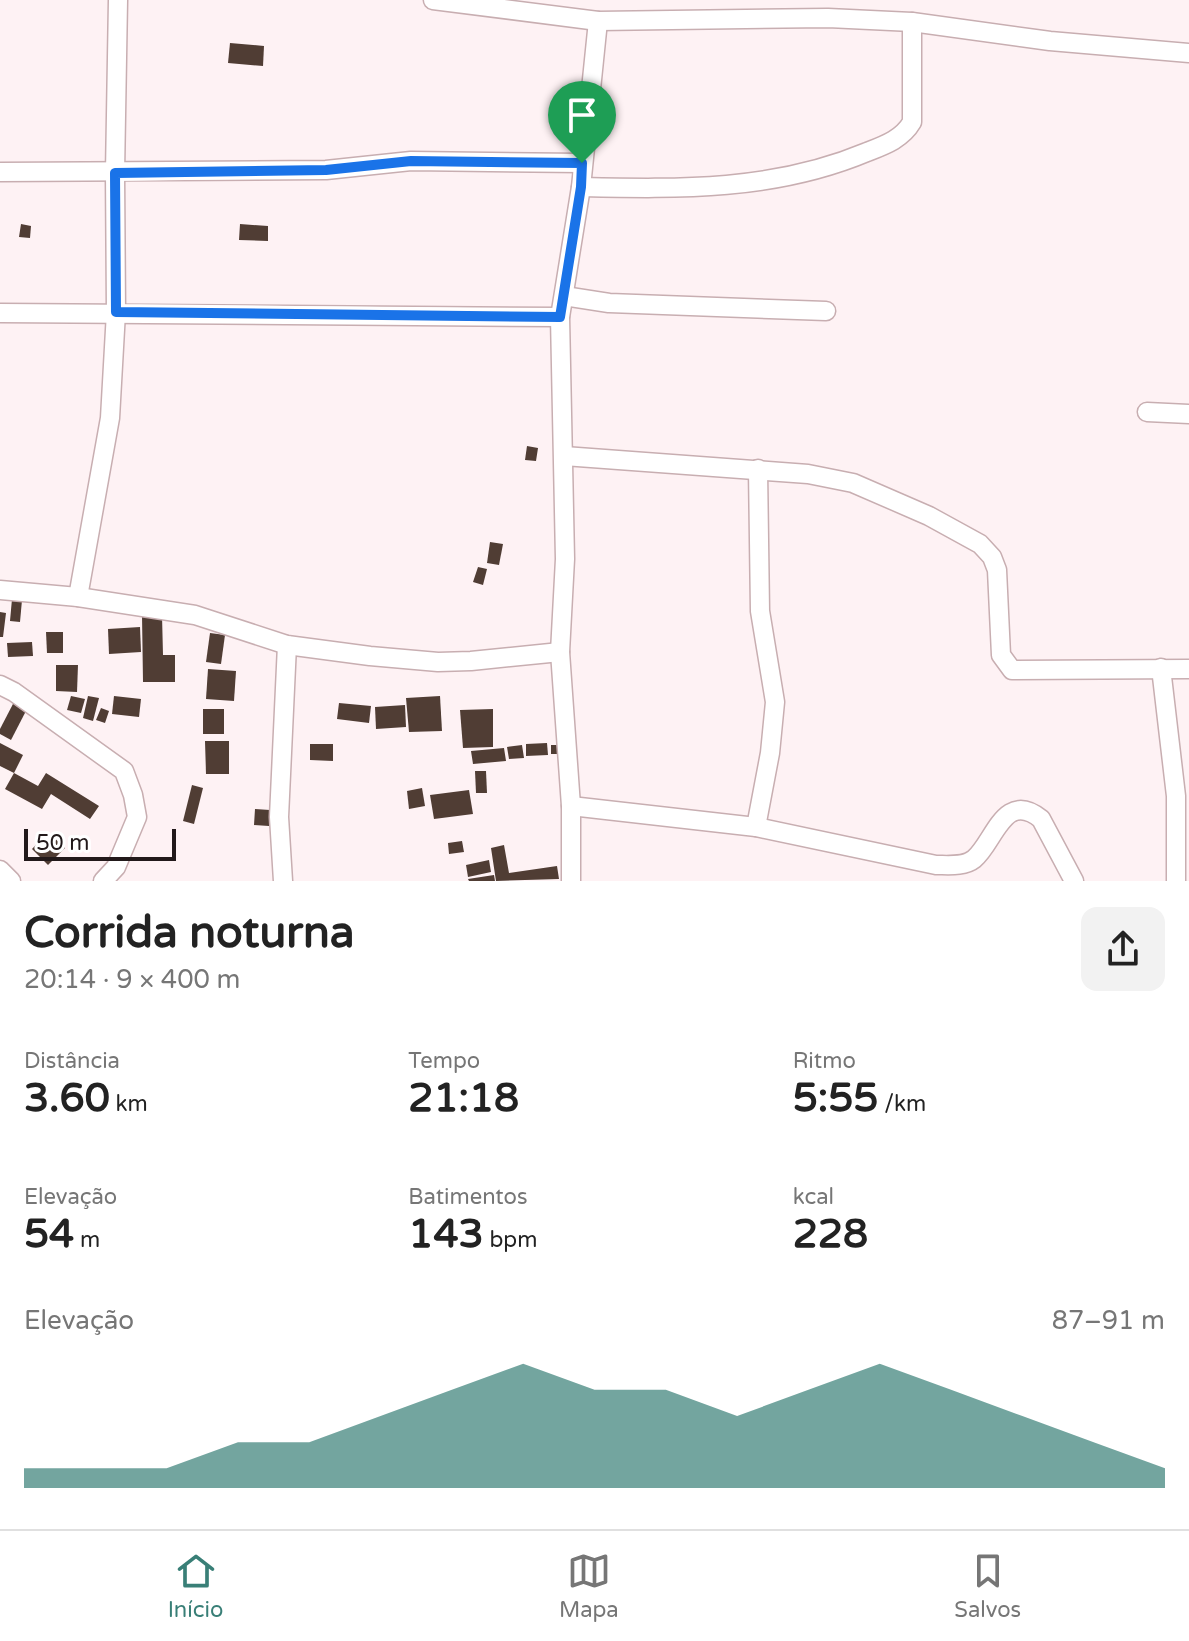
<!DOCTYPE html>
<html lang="pt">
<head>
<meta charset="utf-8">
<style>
	body { margin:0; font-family:"Varela Round",sans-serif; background:#f2f2f2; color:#222; height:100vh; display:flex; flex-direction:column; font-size:30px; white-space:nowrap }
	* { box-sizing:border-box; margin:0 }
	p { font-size:26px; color:#767676 }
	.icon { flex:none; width:44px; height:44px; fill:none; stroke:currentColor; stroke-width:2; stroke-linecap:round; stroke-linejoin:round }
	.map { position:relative; height:881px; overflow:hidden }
	.panel { display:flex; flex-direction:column; background:#fff; flex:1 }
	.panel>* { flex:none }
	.scale { position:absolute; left:24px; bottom:20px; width:152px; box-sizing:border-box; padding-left:8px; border:4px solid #22191a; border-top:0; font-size:22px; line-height:28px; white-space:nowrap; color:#22191a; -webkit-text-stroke:6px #fff; paint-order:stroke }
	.pin { position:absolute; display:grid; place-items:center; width:68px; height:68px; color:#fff; margin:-82px -34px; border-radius:50% 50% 50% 0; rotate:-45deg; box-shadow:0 0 8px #0007 }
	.pin .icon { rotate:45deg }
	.round { display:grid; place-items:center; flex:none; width:84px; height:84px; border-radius:16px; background:#f2f2f2 }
	.head { display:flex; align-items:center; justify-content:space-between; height:136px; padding:0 24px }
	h1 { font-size:44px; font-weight:700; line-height:60px }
	.figures { display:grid; grid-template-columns:repeat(3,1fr); gap:12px; height:136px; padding:8px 24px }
	.figures div { display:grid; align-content:center }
	.figures b { font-size:40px; font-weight:700 }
	.figures small { font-size:22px; font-weight:400 }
	.figures p { font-size:22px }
	.chart { height:224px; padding:16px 24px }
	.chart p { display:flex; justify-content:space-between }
	.chart svg { width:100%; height:144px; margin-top:8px; fill:#397f77; opacity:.7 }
	.tab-bar { display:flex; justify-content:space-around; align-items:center; height:112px; border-top:2px solid #e0e0e0; background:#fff; font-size:22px; color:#767676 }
	.tab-bar a { display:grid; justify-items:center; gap:4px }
	.tab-bar .current { color:#397f77 }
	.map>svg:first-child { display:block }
	.building { fill:#503d34 }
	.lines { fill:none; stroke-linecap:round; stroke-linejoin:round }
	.minor-casing { stroke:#c8aeb1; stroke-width:21 }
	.minor { stroke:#fff; stroke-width:18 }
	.route-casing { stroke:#fff; stroke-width:16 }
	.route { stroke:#1a73e8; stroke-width:10 }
</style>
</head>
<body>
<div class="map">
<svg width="1189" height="881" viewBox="0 0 1189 881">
	<rect width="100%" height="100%" fill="#fef2f4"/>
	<!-- building -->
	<g class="building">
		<path d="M230,43L264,46L263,66L228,63Z"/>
		<path d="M21,224L31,226L30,238L19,237Z"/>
		<path d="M240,224L268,226V241L239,240Z"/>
		<path d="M527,446L538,448L536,461L525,460Z"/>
		<path d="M490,542L503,544L499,565L487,563Z"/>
		<path d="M478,567L487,569L483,585L473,582Z"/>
		<path d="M12,599L22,600L20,622L10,621Z"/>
		<path d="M0,612L6,613L3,637H0Z"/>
		<path d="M142,615H162L163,655H175V682H143Z"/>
		<path d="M140,627L141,652L109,654L108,629Z"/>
		<path d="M46,632H63V653H47Z"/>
		<path d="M210,633L225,635L221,664L206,662Z"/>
		<path d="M32,642L33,656L8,657L7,643Z"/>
		<path d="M56,665H78L77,692L56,691Z"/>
		<path d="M208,669L236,671L234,701L206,699Z"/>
		<path d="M71,696L85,699L81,713L67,710Z"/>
		<path d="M88,696L99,698L93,721L83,718Z"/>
		<path d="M114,696L141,699L139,717L112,714Z"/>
		<path d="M440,696L442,731L409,732L406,698Z"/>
		<path d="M14,702L27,709L11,740L0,734V729Z"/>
		<path d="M339,703L371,706L369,723L337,719Z"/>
		<path d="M405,705L406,727L376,729L375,707Z"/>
		<path d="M101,708L109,711L105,723L96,720Z"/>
		<rect x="203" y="709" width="21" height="25"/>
		<path d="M493,709V747L463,748L460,710Z"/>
		<path d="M205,741H229V774H206Z"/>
		<path d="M0,743L23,755L14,773L0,766Z"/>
		<path d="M547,743L548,755L526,756V744Z"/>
		<path d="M310,744H333V761L310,760Z"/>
		<path d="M522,745L524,758L509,759L507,747Z"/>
		<rect x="551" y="745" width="10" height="9"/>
		<path d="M504,748L506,761L473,764L471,751Z"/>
		<path d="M475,771H486L487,793H476Z"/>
		<path d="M14,773L38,786L46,773L99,806L90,819L51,794L42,809L5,789Z"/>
		<path d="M192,785L203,788L194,824L183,821Z"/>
		<path d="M422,788L425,806L409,809L407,791Z"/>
		<path d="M469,790L473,814L434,819L430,795Z"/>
		<path d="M255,809L270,810L269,826L254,825Z"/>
		<path d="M48,832L65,848L48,865L32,849Z"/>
		<path d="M462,841L464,852L449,854L448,843Z"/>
		<path d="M504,845L509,873L557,866L559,879L496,881L491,848Z"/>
		<path d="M489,860L491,872L468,877L466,865Z"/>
		<path d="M494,875L495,881H469L468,879Z"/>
	</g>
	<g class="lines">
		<!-- minor casing -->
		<g class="minor-casing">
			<g id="minor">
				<path d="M433,0L598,21L828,18L912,22L1050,41L1189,53"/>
				<path d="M0,172L326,170L411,161L582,163"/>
				<path d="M581,187C680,189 774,191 867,152C885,145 902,139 912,122V22"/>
				<path d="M564,296L609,303L826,311"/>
				<path d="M0,313L560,317"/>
				<path d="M1147,412L1189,414"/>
				<path d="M564,456L808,474L853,483L929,516L980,544L992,557L997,570L1001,655L1012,670L1189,669"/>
				<path d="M0,590L78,597L195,615L287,645L370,656L438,662L471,661L560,652"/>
				<path d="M78,597L110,418L116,312L115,173L118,0"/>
				<path d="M1161,668L1176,796V881"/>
				<path d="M0,685L14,692L124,771L133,795L137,817L116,867L103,881"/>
				<path d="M571,806L756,827L936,865C948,865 964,867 974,859C994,843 1004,789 1041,819L1074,881"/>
				<path d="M756,827L770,753L775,702L760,611L758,469"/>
				<path d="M0,870L11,881"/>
				<path d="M283,881L279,817L287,645"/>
				<path d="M571,881V806L560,652L565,559L560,317L581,187L598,21"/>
			</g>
		</g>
		<!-- minor -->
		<use href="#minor" class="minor"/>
	</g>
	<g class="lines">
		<!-- route casing -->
		<g class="route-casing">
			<path id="route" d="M411,161L582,163L581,187L560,317L116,312L115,173L326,170Z"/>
		</g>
		<!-- route -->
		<use href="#route" class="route"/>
	</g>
</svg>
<div class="scale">50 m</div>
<div class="pin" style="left:582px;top:163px;background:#1e9e55"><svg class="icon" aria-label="arrive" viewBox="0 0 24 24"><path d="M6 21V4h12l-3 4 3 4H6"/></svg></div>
</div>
<section class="panel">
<div class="head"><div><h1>Corrida noturna</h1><p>20:14 · 9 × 400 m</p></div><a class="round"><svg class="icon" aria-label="share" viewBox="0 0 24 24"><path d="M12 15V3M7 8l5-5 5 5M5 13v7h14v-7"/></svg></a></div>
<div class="figures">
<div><p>Distância</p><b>3.60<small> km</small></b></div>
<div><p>Tempo</p><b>21:18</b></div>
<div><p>Ritmo</p><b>5:55<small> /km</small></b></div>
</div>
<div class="figures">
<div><p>Elevação</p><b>54<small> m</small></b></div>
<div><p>Batimentos</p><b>143<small> bpm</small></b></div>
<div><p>kcal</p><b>228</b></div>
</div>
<div class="chart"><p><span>Elevação</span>87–91 m</p>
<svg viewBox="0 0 160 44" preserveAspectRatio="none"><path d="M0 44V38L10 38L20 38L30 30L40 30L50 22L60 14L70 6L80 14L90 14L100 22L110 14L120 6L130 14L140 22L150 30L160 38V44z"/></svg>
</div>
</section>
<nav class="tab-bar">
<a class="current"><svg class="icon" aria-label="home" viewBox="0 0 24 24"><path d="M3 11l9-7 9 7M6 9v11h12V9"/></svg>Início</a>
<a><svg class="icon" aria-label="map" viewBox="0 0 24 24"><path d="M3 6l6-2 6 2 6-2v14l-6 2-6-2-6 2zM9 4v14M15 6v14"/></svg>Mapa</a>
<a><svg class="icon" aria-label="saved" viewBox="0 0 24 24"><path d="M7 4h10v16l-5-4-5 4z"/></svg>Salvos</a>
</nav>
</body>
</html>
